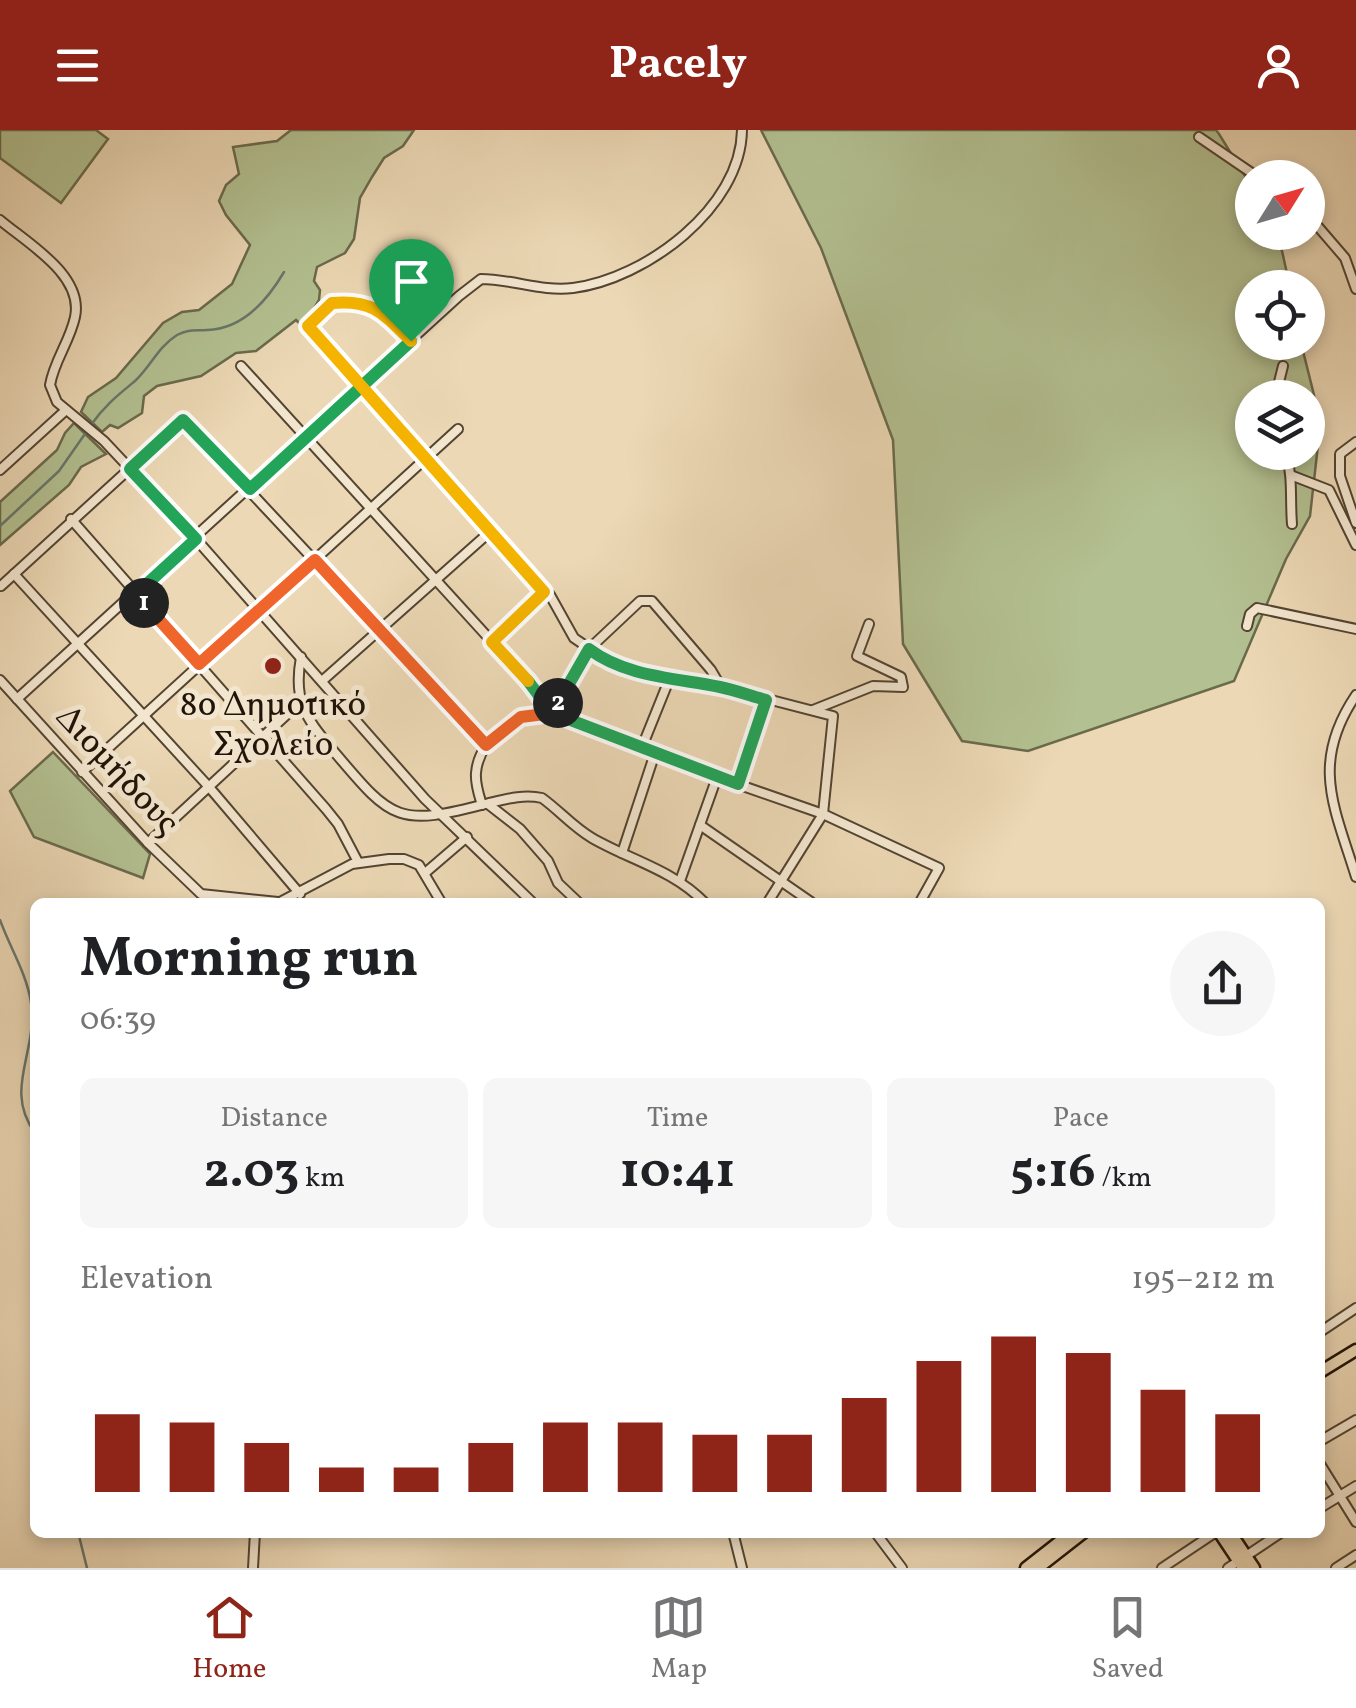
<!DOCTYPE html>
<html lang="en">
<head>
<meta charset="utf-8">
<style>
	body { margin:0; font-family:Vollkorn,serif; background:#f6f6f6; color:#202124; height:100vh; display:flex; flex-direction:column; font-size:38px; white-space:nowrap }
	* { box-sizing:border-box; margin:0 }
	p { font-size:32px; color:#757577 }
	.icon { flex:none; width:55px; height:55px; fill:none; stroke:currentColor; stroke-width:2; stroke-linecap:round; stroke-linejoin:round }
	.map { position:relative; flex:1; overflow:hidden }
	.details { position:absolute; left:30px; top:768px; width:1295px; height:640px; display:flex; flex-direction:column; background:#fff; border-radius:15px; box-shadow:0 5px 15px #0003 }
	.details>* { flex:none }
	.needle { width:65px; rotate:53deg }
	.fabs { position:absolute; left:1235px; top:30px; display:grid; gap:20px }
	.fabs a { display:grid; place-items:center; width:90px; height:90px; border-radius:50%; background:#fff; box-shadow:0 5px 15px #0003; font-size:50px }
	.pin { position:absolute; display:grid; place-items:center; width:85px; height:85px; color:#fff; margin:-102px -42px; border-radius:50% 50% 50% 0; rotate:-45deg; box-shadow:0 0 10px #0007 }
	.pin .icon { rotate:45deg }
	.km { position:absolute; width:50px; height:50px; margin:-25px; border-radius:50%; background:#222; color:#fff; font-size:28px; line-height:50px; text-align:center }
	.round { display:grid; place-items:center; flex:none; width:105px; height:105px; border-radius:52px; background:#f6f6f6 }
	.overview { display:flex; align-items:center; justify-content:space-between; height:170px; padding:0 50px }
	h1 { font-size:55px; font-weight:700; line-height:75px }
	.stats { display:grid; grid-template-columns:repeat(3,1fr); gap:15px; height:170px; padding:10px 50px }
	.stats div { display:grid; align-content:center; border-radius:15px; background:#f6f6f6; text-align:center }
	.stats b { font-size:50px; font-weight:700 }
	.stats small { font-size:28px; font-weight:400 }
	.stats p { font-size:28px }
	.chart { height:280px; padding:20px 50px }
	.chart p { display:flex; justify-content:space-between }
	.chart svg { width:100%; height:180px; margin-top:10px; stroke:#8f2418; stroke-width:6 }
	header { display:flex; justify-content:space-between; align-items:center; height:130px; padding:0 50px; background:#8f2418; color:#fff; font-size:45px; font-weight:700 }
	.tab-bar { display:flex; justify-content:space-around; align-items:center; height:140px; border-top:2px solid #e0e0e0; background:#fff; font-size:28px; color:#757577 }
	.tab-bar a { display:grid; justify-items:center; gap:5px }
	.tab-bar .selected { color:#8f2418 }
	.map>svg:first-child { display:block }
	.green { fill:#b3c091; stroke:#6a6a4c; stroke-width:2.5; fill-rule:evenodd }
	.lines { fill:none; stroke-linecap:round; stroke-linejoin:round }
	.stream { stroke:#69776b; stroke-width:2.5 }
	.minor-casing { stroke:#534432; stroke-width:12 }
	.major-casing { stroke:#201307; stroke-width:15 }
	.minor { stroke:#f3e6cf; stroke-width:8 }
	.major { stroke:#ecd8b5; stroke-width:10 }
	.split-1-casing { stroke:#fff; stroke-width:20 }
	.split-2-casing { stroke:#fff; stroke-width:20 }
	.split-3-casing { stroke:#fff; stroke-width:20 }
	.split-4-casing { stroke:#fff; stroke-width:20 }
	.split-1 { stroke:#22a559; stroke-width:12 }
	.split-2 { stroke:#f0652b; stroke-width:12 }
	.split-3 { stroke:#22a559; stroke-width:12 }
	.split-4 { stroke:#f5b400; stroke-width:12 }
	.poi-dot { fill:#8f2418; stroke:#f3e6cf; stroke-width:4 }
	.labels { text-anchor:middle; stroke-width:10; stroke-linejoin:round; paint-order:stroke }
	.poi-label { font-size:35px; fill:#201307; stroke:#f3e6cf }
	.street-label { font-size:35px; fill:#201307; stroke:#f3e6cf }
</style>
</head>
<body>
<header><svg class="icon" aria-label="menu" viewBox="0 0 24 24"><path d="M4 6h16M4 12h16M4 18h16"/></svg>Pacely<svg class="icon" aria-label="person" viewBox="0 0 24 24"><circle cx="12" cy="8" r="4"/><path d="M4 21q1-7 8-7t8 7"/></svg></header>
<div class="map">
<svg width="1356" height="1438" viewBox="0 0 1356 1438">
	<rect width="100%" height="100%" fill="#ecd8b5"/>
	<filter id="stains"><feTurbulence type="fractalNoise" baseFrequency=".002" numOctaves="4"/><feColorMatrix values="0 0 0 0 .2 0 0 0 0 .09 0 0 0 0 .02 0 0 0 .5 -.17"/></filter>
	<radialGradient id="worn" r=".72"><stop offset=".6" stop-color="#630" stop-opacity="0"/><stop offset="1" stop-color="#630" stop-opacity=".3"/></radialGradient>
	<!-- green -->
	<g class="green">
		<path d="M0,0H96L108,9L61,73L0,28Z"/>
		<path d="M291,0H414L403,16L384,28L372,47L360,68L354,109L345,123L317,137L314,151L320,160L319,170L303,197L296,190L256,221L236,223L201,246L157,256L144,266L142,283L118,298L110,295L102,302L81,282L88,267L116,248L163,193L182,182L199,180L232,154L250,115L226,85L219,71L226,55L239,44L233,17L277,11Z"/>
		<path d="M761,0H1216L1219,4L1252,57V102L1274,103L1282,121L1290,157L1252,158V212L1301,213L1314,265L1319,306L1310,386L1286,429L1234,551L1028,621L962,611L903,514L893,310L821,118ZM1252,268H1308V322H1252Z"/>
		<path d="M74,293L106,324L81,337L69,355L0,415V372L57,320L65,303Z"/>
		<path d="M53,622L150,724L143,748L34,707L10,661Z"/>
	</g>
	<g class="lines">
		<!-- stream -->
		<g class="stream">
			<path d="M91,295C104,276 118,265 135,251C151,236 158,217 177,205C189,199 195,201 207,200C243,199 267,171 284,142"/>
			<path d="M0,396L59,341L87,301"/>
			<path d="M0,790C10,818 27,844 31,873C38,923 3,959 35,1003"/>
			<path d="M78,1402L87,1438"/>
		</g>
		<!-- minor casing -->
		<g class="minor-casing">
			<g id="minor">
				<path d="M1199,7L1259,48"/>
				<path d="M1308,85L1345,128L1356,159"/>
				<path d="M0,90C27,113 84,145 75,187C70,211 54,231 50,255L57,272L104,311L196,409L425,669L532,772"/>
				<path d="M411,211C384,184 373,169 333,173L308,196L544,463L550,465L574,508L611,533L669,550L721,557L833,586L823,684L768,772"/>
				<path d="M241,236L536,560L552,583L717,647L823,684L939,738L920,772"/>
				<path d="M1275,268L1283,236"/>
				<path d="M1356,312L1340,324V346L1356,393"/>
				<path d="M1286,322C1293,347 1290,369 1292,394"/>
				<path d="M0,340L66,280"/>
				<path d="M1293,346L1329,360L1356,415"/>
				<path d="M71,389L326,679L338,694L358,732"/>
				<path d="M14,444L209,657L300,764"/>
				<path d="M1,456L183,290L487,615"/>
				<path d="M1247,496L1250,484L1257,478L1356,499"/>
				<path d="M492,512L544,463"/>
				<path d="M301,527C293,570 305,587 331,618C392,690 395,698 489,673C506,669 524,664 542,668C560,681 573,697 592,708C630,730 673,740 704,772"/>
				<path d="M0,550L148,713L201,764L278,772"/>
				<path d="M322,551L492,400"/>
				<path d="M1356,565C1310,633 1334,676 1356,747"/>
				<path d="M17,569L459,166L481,149C512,149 542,162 573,158C645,149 741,78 742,0"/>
				<path d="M813,580L873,556L903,557L901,547L857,526L869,494"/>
				<path d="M642,617L669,550"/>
				<path d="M82,642L458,299"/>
				<path d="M739,654L767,570"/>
				<path d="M488,674L520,699L548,731L558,753L578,772"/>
				<path d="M482,675C479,665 475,654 476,643C479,607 519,583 552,583L589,519L640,471H652L711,540L721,557"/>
				<path d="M700,695L811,772"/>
				<path d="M148,713L296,576L302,575"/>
				<path d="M622,723L655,623"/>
				<path d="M425,743L467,707"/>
				<path d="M680,751L717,647"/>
				<path d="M280,772L352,734L389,729H404L419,735L441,772"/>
				<path d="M1320,1202L1356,1178"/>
				<path d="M1320,1311L1356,1290"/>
				<path d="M1320,1334L1356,1392"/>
				<path d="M1320,1378L1356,1356"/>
				<path d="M733,1402L742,1438"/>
				<path d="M875,1402L902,1438"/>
				<path d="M253,1438L255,1402"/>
				<path d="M1162,1438L1216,1402"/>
				<path d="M1228,1438L1282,1402"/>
				<path d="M1336,1438L1356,1425"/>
			</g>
		</g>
		<!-- major casing -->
		<g class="major-casing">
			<g id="major">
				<path d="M1320,1242L1356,1220"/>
				<path d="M1219,1402L1243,1438"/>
				<path d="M1230,1402L1254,1438"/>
				<path d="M1026,1438L1072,1402"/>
				<path d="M1038,1438L1084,1402"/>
			</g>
		</g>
		<!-- minor -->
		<use href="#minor" class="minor"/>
		<!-- major -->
		<use href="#major" class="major"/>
	</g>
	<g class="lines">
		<!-- split-1 casing -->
		<g class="split-1-casing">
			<path id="split-1" d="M144,473L136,464L196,409L130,339L183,290L250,359L411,211"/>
		</g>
		<!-- split-2 casing -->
		<g class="split-2-casing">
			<path id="split-2" d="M144,473L199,534L315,430L486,615L521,587L552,583L558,573"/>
		</g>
		<!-- split-3 casing -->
		<g class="split-3-casing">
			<path id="split-3" d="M528,551L552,583L738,654L766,570C751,566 735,560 720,557C676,548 626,547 589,519L558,573"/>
		</g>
		<!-- split-4 casing -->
		<g class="split-4-casing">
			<path id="split-4" d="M411,211C384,184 373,169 332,173L308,196L544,462L492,512L528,551"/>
		</g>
		<!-- split-1 -->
		<use href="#split-1" class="split-1"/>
		<!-- split-2 -->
		<use href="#split-2" class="split-2"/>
		<!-- split-3 -->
		<use href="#split-3" class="split-3"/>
		<!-- split-4 -->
		<use href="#split-4" class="split-4"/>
	</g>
	<!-- markers -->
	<circle class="poi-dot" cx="273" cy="536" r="10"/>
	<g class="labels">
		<!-- poi labels -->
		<g class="poi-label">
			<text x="273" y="585">8ο Δημοτικό<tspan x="273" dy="40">Σχολείο</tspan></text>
		</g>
		<!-- street labels -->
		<g class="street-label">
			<text transform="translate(119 639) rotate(47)" y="12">Διομήδους</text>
		</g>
	</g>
	<rect width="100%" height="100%" filter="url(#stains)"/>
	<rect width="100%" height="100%" fill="url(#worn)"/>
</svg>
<div class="fabs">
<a><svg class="needle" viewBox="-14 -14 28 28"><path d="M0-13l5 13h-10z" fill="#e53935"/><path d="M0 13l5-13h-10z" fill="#757577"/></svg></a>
<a><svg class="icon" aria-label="locate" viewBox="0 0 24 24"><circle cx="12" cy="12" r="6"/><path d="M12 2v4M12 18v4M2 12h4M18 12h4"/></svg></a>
<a><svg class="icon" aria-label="layers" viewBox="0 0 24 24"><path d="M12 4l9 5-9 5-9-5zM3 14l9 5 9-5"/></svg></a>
</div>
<div class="pin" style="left:411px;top:211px;background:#1e9e55"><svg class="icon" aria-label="arrive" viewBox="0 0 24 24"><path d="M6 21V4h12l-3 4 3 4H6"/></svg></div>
<b class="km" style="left:144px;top:473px">1</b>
<b class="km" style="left:558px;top:573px">2</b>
<section class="details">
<div class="overview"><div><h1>Morning run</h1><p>06:39</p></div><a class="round"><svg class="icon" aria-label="share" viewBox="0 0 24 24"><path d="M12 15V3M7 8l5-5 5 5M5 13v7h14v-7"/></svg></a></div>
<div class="stats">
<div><p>Distance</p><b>2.03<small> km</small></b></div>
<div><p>Time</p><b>10:41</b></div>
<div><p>Pace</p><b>5:16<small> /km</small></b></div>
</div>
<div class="chart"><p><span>Elevation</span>195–212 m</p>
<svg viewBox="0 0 160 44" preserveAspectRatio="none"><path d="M5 44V25M15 44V27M25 44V32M35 44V38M45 44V38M55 44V32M65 44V27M75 44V27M85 44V30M95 44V30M105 44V21M115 44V12M125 44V6M135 44V10M145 44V19M155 44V25"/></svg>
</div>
</section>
</div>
<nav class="tab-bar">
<a class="selected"><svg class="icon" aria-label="home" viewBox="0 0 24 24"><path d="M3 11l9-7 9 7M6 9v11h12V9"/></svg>Home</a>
<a><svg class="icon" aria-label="map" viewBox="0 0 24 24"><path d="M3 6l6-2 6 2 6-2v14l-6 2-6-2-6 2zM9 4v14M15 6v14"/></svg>Map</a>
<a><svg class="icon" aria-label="saved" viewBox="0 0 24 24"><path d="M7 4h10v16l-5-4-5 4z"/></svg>Saved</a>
</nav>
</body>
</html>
